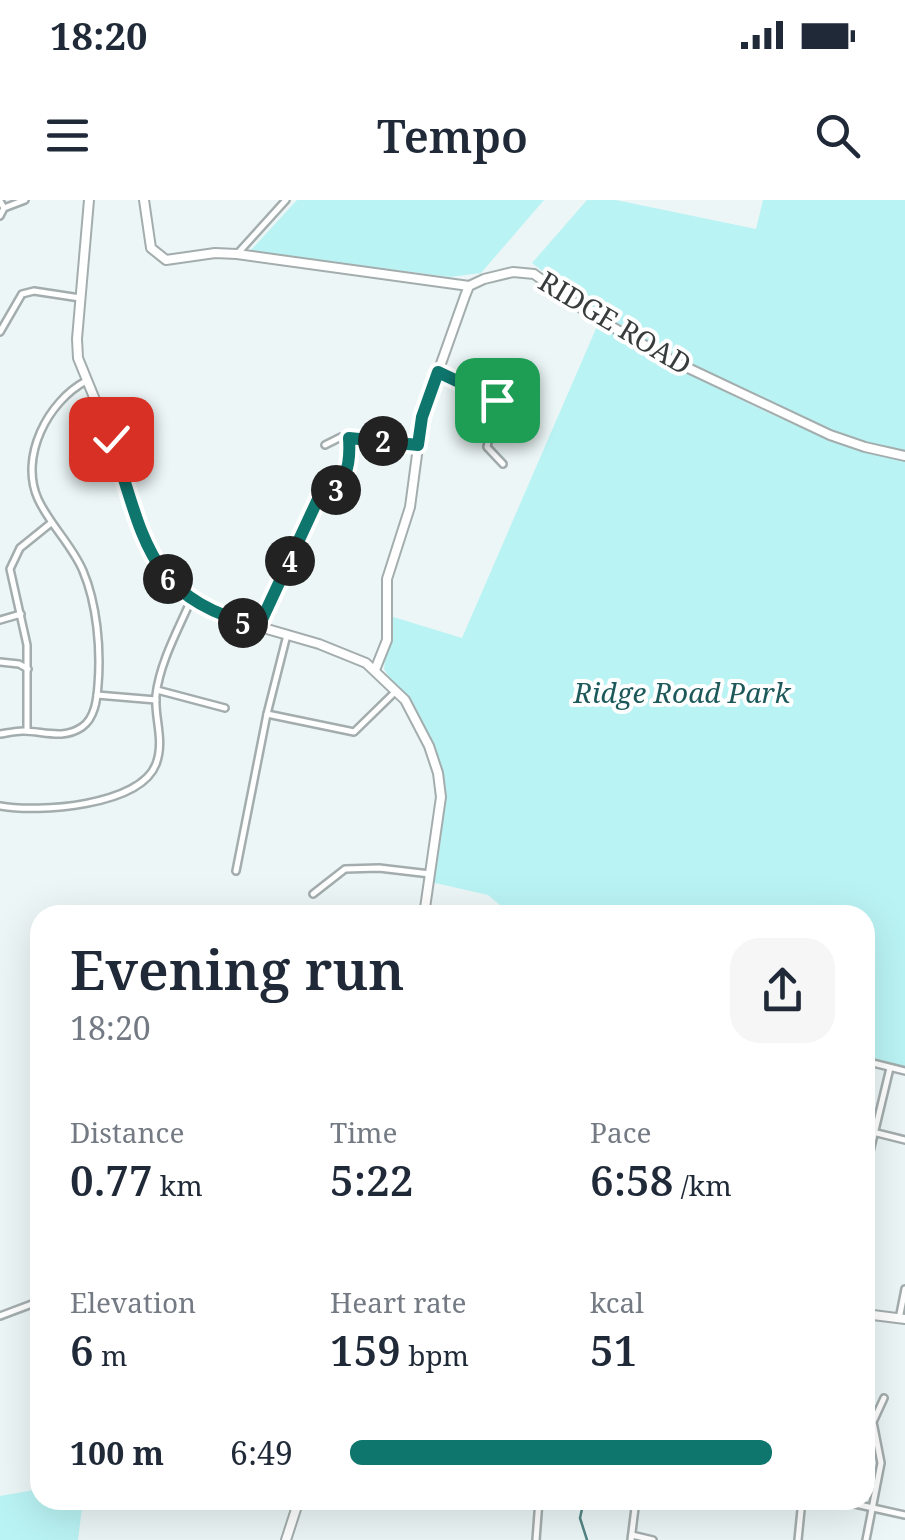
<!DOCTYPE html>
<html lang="en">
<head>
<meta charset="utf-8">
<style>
	body { margin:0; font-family:"Noto Serif",serif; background:#f6f6f7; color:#1f2937; height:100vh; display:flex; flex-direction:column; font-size:38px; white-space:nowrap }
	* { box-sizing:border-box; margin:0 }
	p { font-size:32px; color:#747a83 }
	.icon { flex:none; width:55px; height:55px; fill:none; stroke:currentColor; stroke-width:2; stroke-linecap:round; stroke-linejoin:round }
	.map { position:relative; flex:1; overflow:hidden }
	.side { position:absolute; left:30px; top:705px; width:845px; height:605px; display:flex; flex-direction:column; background:#fff; border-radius:30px; box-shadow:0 10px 40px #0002 }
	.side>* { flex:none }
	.pin { position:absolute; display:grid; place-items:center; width:85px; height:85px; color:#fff; margin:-42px; border-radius:20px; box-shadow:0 5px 15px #0006 }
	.km { position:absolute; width:50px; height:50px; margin:-25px; border-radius:50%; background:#222; color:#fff; font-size:28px; line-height:50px; text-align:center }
	.round { display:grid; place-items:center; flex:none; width:105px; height:105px; border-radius:30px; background:#f6f6f7 }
	.head { display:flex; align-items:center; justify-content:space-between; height:170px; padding:0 40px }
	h1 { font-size:55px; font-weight:600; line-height:75px }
	.figures { display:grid; grid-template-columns:repeat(3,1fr); gap:15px; height:170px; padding:10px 40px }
	.figures div { display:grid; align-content:center }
	.figures b { font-size:42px; font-weight:600 }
	.figures small { font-size:28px; font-weight:400 }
	.figures p { font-size:28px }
	ul { padding:0 40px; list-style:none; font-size:32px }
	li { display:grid; grid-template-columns:160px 120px 1fr; align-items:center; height:75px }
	li i { height:25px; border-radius:12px; background:#0f766e }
	.status { display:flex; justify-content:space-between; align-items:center; height:70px; padding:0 50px; background:#fff; direction:ltr }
	.status svg { height:28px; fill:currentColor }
	header { display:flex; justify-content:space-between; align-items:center; height:130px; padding:0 40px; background:#fff; font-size:45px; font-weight:600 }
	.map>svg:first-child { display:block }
	.green { fill:#baf3f4 }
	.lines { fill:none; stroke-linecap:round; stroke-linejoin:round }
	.stream { stroke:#538586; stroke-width:2.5 }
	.street-casing { stroke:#a4adad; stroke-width:10 }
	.secondary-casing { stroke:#a4adad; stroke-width:12 }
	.street { stroke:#fff; stroke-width:5 }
	.secondary { stroke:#fff; stroke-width:8 }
	.route-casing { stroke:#fff; stroke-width:20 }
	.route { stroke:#0f766e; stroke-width:12 }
	.labels { text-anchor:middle; stroke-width:8; stroke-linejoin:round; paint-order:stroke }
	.street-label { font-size:28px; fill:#383c3c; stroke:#fff }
	.park-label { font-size:28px; font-style:italic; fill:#1d595b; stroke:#fff }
</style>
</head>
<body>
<div class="status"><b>18:20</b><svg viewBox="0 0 49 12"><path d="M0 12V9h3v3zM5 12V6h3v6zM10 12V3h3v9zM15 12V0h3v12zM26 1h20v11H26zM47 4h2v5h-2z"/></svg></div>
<header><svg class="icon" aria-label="menu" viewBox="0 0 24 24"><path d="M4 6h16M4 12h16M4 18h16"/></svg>Tempo<svg class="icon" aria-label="search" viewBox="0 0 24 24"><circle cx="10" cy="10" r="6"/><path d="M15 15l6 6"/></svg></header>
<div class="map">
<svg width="905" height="1340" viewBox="0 0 905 1340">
	<rect width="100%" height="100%" fill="#ecf6f6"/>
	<!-- green -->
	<g class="green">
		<path d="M297,0H544L481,73L450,77L250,51Z"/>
		<path d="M587,0H616L756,29L763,0H905V251L840,236L682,162L608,121L532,63Z"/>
		<path d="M598,124L623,141C715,185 805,239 905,261V868L865,860V715H499L501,706L488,695L431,682C441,627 452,571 421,520C410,501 394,487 384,469L390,416L462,438Z"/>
		<path d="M34,1290L40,1291V1300H83L78,1340H0V1296Z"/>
	</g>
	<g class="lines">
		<!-- stream -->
		<path class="stream" d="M584,1300L580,1318L587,1340"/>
		<!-- street casing -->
		<g class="street-casing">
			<g id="street">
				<path d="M0,1L4,8L0,16"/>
				<path d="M4,8L25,0"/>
				<path d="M238,53L286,0"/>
				<path d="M0,132L22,94L34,91L80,98"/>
				<path d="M439,173L497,200L487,247L503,264"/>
				<path d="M325,245L341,237L418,245"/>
				<path d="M0,420L21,414"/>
				<path d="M259,427L319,299C346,285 351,268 349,238"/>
				<path d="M0,462L19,464L28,469"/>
				<path d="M157,490L225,508"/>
				<path d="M97,495L156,500"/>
				<path d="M267,514L354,532L396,491"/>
				<path d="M27,530V445L10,369L20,348L51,323"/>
				<path d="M0,534C7,533 16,531 23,531C43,531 63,540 82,527C95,518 97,499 98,485C101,449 97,404 83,371C72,345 50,325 38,299C19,257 48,201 86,181"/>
				<path d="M0,606C38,613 140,606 156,564C165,540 154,518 156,495C160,462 178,430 191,400"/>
				<path d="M236,671L267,514L287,435"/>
				<path d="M313,694L345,669L379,668L430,674"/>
				<path d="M865,861L905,871"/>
				<path d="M865,930L905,940"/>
				<path d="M865,972L890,868"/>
				<path d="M0,1116L40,1101"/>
				<path d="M899,1119L905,1089"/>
				<path d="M837,1300L905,1315"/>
				<path d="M632,1335L653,1340"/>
				<path d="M536,1340L539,1300"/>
				<path d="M631,1340L636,1300"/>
				<path d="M798,1340L802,1300"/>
				<path d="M866,1340L881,1263L873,1222L884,1198"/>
			</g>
		</g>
		<!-- secondary casing -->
		<g class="secondary-casing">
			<g id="secondary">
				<path d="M89,0L77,139L78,158L111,239L141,328L163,373L181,393L215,414L319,444L366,463L405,500L429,546L438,573L441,597L424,715"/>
				<path d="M144,0L151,48L166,60L215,53L237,54L469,86"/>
				<path d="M375,470L387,440V379L410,307L422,217L465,96L469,86L484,79L513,72L534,74L591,115L669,159L830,235L865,247L905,256"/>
				<path d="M865,1114L905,1119"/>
				<path d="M286,1340L299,1300"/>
			</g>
		</g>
		<!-- street -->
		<use href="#street" class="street"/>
		<!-- secondary -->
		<use href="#secondary" class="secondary"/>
	</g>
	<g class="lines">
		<!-- route casing -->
		<g class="route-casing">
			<path id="route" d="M111,239C145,337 144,398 259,426L318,299C346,286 351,268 349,238L418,245L422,217L438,172L497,200"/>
		</g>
		<!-- route -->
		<use href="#route" class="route"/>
	</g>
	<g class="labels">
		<!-- street labels -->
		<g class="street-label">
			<text transform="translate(615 123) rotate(31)" y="10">RIDGE ROAD</text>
		</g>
		<!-- park labels -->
		<g class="park-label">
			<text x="682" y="503">Ridge Road Park</text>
		</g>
	</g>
</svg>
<div class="pin" style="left:497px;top:200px;background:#1e9e55"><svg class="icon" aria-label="arrive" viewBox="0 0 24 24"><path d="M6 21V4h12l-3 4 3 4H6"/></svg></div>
<div class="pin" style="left:111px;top:239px;background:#d93025"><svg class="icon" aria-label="check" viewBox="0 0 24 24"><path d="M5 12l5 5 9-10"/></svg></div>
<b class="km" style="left:383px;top:241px">2</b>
<b class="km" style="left:336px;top:290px">3</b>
<b class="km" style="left:290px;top:361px">4</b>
<b class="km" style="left:243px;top:423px">5</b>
<b class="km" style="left:168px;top:379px">6</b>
<section class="side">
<div class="head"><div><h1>Evening run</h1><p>18:20</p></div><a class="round"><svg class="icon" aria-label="share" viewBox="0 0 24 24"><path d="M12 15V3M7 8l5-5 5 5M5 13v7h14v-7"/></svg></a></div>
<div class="figures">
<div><p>Distance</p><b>0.77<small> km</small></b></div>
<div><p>Time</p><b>5:22</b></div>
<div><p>Pace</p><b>6:58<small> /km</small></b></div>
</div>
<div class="figures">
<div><p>Elevation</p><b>6<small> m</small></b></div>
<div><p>Heart rate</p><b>159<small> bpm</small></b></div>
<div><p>kcal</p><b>51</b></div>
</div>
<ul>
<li><b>100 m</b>6:49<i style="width:87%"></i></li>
</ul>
</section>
</div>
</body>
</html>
